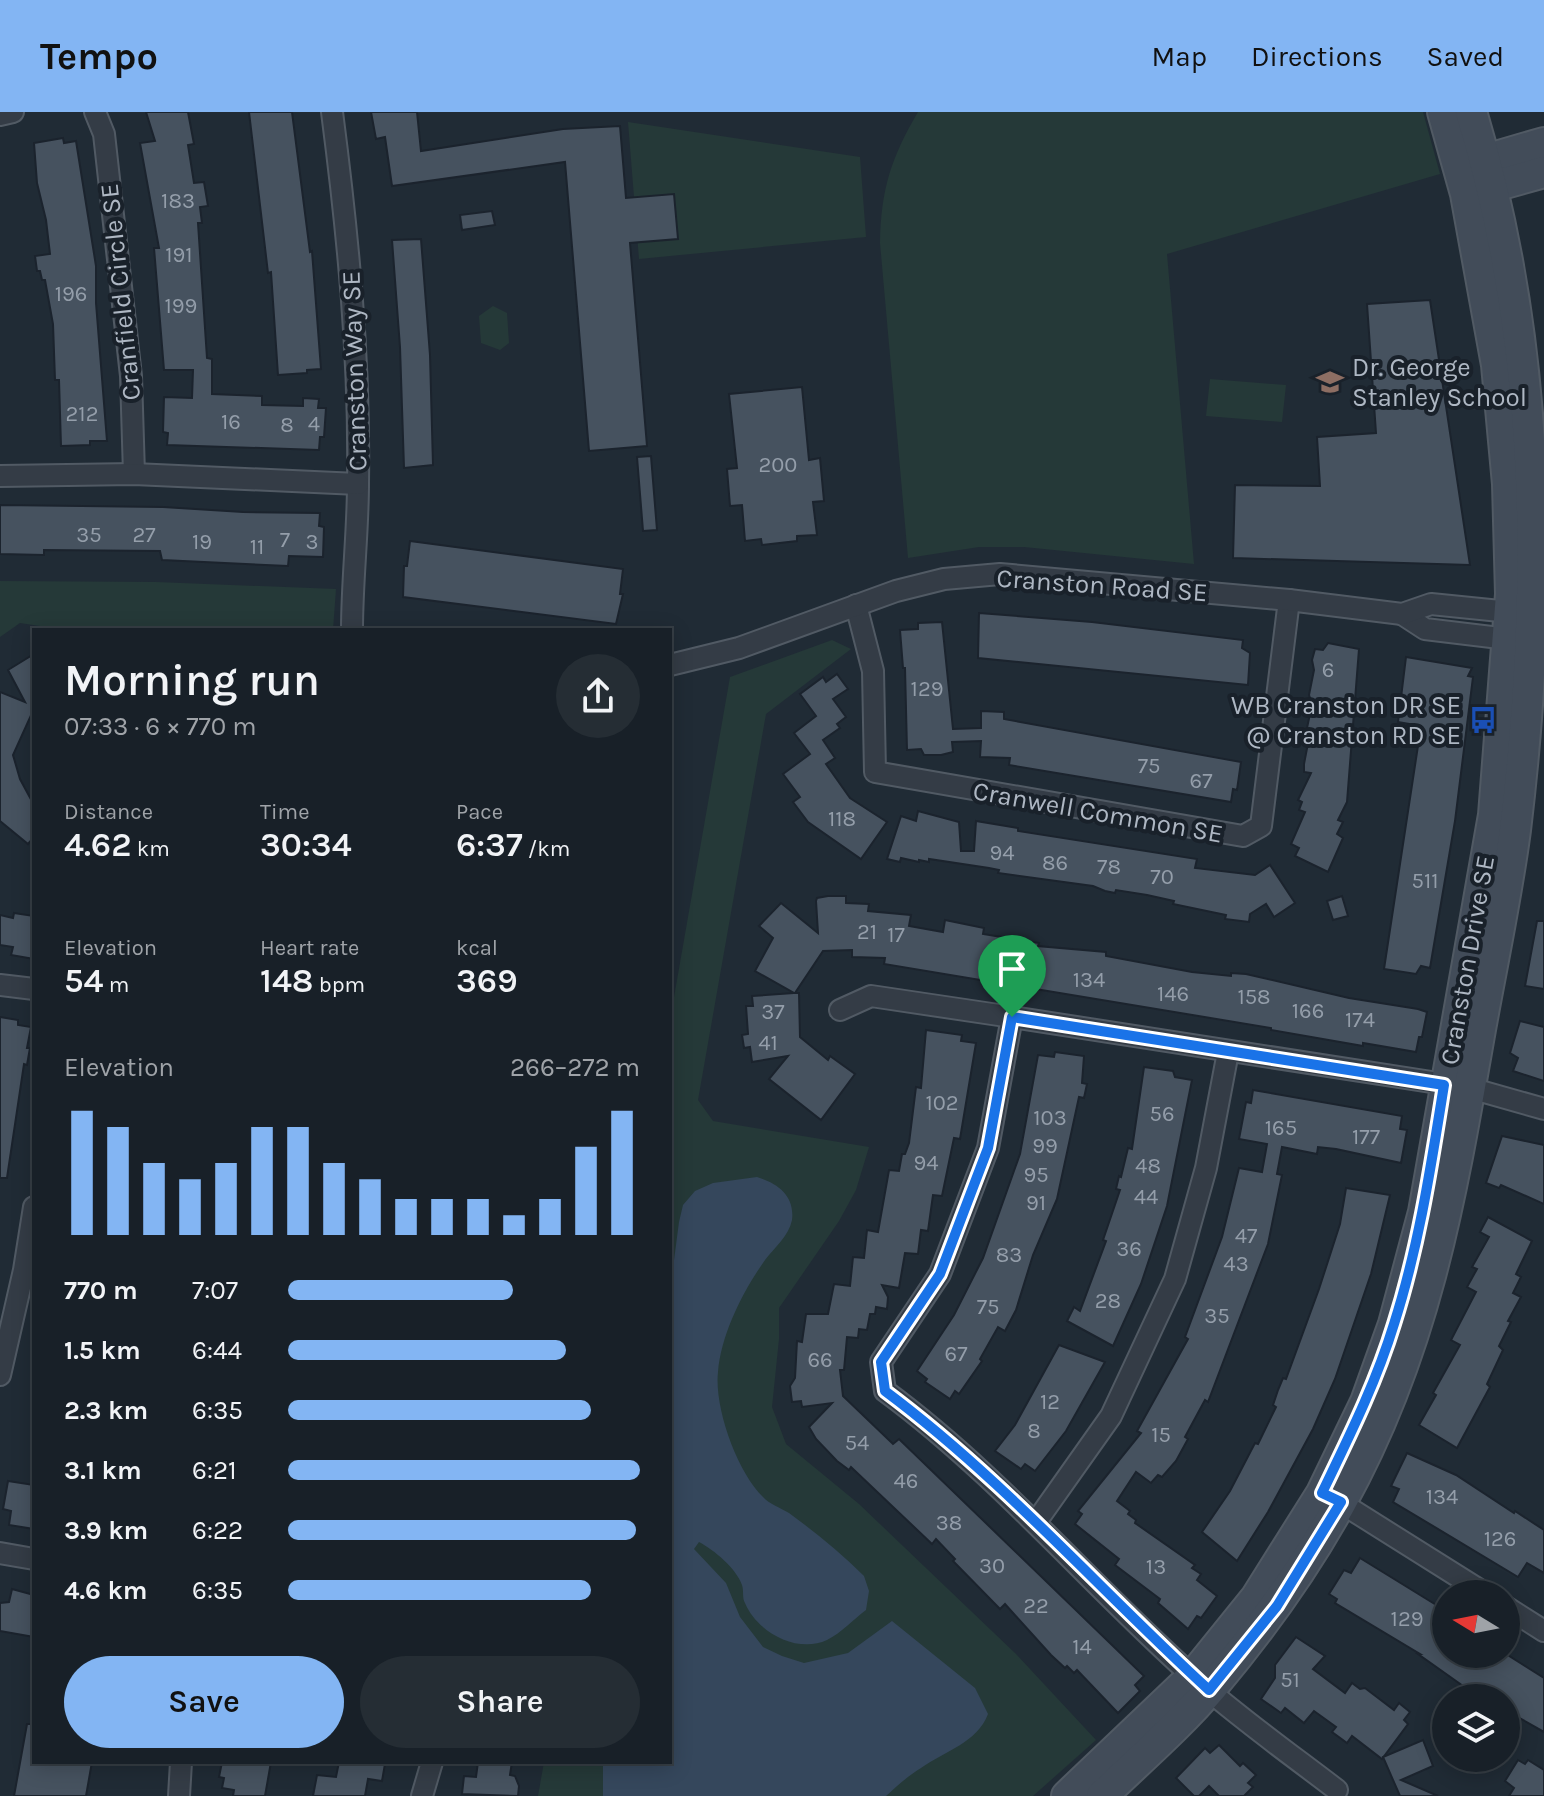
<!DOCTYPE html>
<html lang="en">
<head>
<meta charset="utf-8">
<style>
	body { margin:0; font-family:Karla,sans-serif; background:#252d34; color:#f1f3f6; height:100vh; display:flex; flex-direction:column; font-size:30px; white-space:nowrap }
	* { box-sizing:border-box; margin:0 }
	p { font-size:26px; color:#9fa3a8 }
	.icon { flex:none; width:44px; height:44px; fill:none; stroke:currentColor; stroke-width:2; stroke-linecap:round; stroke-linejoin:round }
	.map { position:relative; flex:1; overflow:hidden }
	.panel { position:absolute; left:32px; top:516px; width:640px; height:1136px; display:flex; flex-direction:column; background:#182028; border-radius:0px; box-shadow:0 4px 20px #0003,0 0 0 2px #363e45 }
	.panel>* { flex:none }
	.needle { width:52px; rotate:280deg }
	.controls { position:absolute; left:1432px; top:1468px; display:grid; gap:16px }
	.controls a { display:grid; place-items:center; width:88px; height:88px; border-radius:50%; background:#182028; box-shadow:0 4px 20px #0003,0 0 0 2px #363e45; font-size:40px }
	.pin { position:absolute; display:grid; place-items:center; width:68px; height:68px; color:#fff; margin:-82px -34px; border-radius:50% 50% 50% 0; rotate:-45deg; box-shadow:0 0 8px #0007 }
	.pin .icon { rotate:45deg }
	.round { display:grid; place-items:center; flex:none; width:84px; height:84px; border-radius:42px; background:#252d34 }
	.summary { display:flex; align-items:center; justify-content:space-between; height:136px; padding:0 32px }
	h1 { font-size:44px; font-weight:600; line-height:60px }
	.metrics { display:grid; grid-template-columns:repeat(3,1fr); gap:12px; height:136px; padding:8px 32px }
	.metrics div { display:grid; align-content:center }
	.metrics b { font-size:34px; font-weight:600 }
	.metrics small { font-size:22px; font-weight:400 }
	.metrics p { font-size:22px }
	.chart { height:224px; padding:16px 32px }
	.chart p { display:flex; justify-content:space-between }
	.chart svg { width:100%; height:144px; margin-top:8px; stroke:#83b5f3; stroke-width:6 }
	.button { display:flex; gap:16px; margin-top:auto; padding:16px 32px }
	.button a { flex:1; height:92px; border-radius:48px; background:#83b5f3; color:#111; font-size:32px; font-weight:600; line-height:92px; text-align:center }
	.button a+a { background:#252d34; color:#f1f3f6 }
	ul { padding:0 32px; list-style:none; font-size:26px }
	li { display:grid; grid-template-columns:128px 96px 1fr; align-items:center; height:60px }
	li i { height:20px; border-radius:10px; background:#83b5f3 }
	header { display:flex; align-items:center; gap:48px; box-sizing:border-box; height:112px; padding:0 40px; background:#83b5f3; color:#111 }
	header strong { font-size:38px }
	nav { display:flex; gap:44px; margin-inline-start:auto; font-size:28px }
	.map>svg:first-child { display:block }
	.green { fill:#253938 }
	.water { fill:#35475c }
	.building { fill:#46525f; stroke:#1b232d; stroke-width:2 }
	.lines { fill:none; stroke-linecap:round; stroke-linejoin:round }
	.street-casing { stroke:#515a64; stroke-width:24 }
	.secondary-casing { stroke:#515a64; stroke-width:34 }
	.street { stroke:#343c46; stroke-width:20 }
	.secondary { stroke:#424c59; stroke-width:30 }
	.route-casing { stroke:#fff; stroke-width:16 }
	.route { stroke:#1a73e8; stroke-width:10 }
	.labels { text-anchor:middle; stroke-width:8; stroke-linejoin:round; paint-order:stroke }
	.number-label { font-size:22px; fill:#949eaa }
	.street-label { font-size:26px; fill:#aeb7c3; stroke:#19212a }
	.poi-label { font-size:26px; fill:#aeb7c3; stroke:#19212a; text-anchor:start }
</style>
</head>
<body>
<header>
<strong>Tempo</strong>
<nav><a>Map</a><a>Directions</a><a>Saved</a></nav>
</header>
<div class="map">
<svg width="1544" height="1684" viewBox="0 0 1544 1684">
	<rect width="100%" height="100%" fill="#202b35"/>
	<!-- green -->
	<g class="green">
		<path d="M918,0H1423L1440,62L1167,142L1194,452L1024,435H979L908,446L880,131C881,77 891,46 918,0Z"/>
		<path d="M628,10L860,45L866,125L639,147Z"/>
		<path d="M493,194L507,201L509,231L500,238L481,231L479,204Z"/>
		<path d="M1210,267L1286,273L1282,310L1206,304Z"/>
		<path d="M0,469L156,470L336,477L333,518H66L20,511L0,525Z"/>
		<path d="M832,528L851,537L766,602L698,988L713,1009L869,1035L856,1078L839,1109L779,1196V1227L772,1295L786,1332L859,1392L1016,1542L1096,1628L1033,1684H538L544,1650H670V908L730,565Z"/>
	</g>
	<!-- water -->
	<path class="water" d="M757,1065C777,1071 795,1083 792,1108C789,1124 774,1136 765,1148C743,1179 721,1222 718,1260C714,1295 737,1360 763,1385C769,1392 781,1396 789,1401C815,1420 841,1441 864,1464L869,1479L866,1498C854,1507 841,1521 827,1528C797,1542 757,1520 745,1491C742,1486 744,1479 742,1473C736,1456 714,1438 699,1430L694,1437L726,1471L740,1505L763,1535L782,1544L804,1551L848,1541L892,1509L975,1576L988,1602C977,1631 945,1639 921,1656C908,1664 897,1674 886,1684H603V1650H670V1179L679,1110L683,1093L695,1079L713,1071Z"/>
	<!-- building -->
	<g class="building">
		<path d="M146,0H188L194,32L188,33L194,71L204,70L208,94L200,95L202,111H198L207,246L212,247V282L262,284V293L303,294V286L319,287L318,296H326L324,325H320L319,338L167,333L168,321L163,320L164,285L192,286L193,258H164L154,136H159L140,31L155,29Z"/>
		<path d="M249,0H292L310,140L312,139L321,257L307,258V261L278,263L271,160L268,161Z"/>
		<path d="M371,0H417L421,39L563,17L620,14L626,86L674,82L678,127L630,131L647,334L589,339L565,50L392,74L385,25L376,27Z"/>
		<path d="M63,26L64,31L76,29L96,154V191L107,329H90V333L61,334L59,268H55L53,212L45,168H42L40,159H37L35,144L50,142L46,108L37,71L34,31Z"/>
		<path d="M492,99L495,113L462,118L460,103Z"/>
		<path d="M421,127L430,243L433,353L404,356L400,235L392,128Z"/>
		<path d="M1430,188L1470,453L1233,446L1235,373L1320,374L1317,325L1376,321L1367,192Z"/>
		<path d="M802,275L809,348L820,346L824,389L813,390L817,423L797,424V429L762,433L761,427L745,429L742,393L730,394L727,357L737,356L729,282Z"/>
		<path d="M651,344L657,418L643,419L637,345Z"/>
		<path d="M0,393L163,395L243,400L320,401L319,414L324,415L323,445L289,444L288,454L162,448L160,439L44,438V443L0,442Z"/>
		<path d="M410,429L623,457L620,482H623L616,512L403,485L404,454H407Z"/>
		<path d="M979,501L1092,510L1243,528L1242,536L1250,541L1248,573L978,546Z"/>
		<path d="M942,510L953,617L981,616V599L1004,600V607L1241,650L1237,678L1233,677L1231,690L1009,653L1010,646L980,645L981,629L952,630L953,640L941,643H924L921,637L907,638L905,556H903L900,518L918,517V511Z"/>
		<path d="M1328,531L1359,537L1347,690L1338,708L1343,710L1337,722L1343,726L1328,760L1295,744L1299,736L1291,732L1305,700L1299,698L1302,690L1298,688L1311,661L1304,660V652L1309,626L1307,616L1312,592L1309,583L1314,558L1312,548L1315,537L1323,538Z"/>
		<path d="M34,542V605L32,601L13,643L20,667L34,693V725L28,732L0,709V580L25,590L8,558Z"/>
		<path d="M1406,545L1472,556L1468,564L1473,565L1455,709L1430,856L1421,854L1416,862L1384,857L1421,614L1398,610Z"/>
		<path d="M837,562L848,577L833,587L846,605L837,612L840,616L823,628L835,646L826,652L850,686L887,710L861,747L808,710L793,690L800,685L783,662L810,642L794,621L816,604L800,582L823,565L826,570Z"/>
		<path d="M918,699L959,710L961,739H974L976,709L1018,716V719L1197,747L1195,756L1255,763L1270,753L1295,791L1274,805L1266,792L1250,802L1249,810L1225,807L1226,803L1173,792L1174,789L1147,783L1116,778L1115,781L1105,779L1093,774L998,761L999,758L989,756L929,747V750L919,748V750L901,746L900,750L887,747L901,704L916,709Z"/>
		<path d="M828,784H846V791L869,792L868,799L911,803L909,814L943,820L945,808L984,816L983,822L1039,831L1038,834L1106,840V844L1192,860L1231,864V861L1246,862L1349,886L1418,897L1427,900L1422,925H1419L1416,940L1363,931V934L1271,918V916L884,852L885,846L852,845V838L823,839L795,881H799L800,925L828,948L830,944L855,962L821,1008L769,967L788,944L752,950L750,935L744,936L742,923L748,922L746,894H753L752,884L794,881L755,859L773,826L759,814L781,791L818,821L816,789L817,786Z"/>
		<path d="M1342,784L1348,804L1333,808L1327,789Z"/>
		<path d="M14,801L34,804V847L11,843L13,835L0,833V803L13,806Z"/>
		<path d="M1537,809H1544V877L1525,874Z"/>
		<path d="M0,905L18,908V913L31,915L27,936H30L27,953L24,952L7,1066H0Z"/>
		<path d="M1520,909L1544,915V969L1513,959L1518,946L1510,941Z"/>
		<path d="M926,918L962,923L961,929L976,931L960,1027L954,1026L942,1084L933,1083L928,1119L921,1118L918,1142L905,1141L899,1176L882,1173L888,1185L887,1197L876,1195L875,1202H870L867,1218L859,1217L858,1226L847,1225L844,1258H840L843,1284L893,1332L899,1327L1144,1564L1135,1573L1140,1579L1118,1601L1077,1558L1074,1561L1067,1554L1065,1556L1051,1543L1005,1492L1000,1497L953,1449L955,1447L936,1427L932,1432L851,1355L849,1358L837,1349L816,1327L809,1315L832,1291L802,1295L801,1289L792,1290L790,1274L795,1266L797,1229L802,1230L806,1202H828L834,1172L850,1174L853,1145L864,1146L867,1118L878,1120L889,1058L899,1059L902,1042H905L909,1031L916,975L921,976Z"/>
		<path d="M1055,940L1084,944L1082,971L1087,972L1084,986L1079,985L1057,1087L1033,1143L1016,1198L1005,1219L998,1215L980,1247L982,1249L959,1282L955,1279L950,1287L925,1270L927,1267L917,1259L954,1203L983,1146L1020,1042L1038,943L1054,945Z"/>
		<path d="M1144,955L1173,959L1175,965L1192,968L1167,1094L1141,1172L1113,1234L1067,1209L1074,1195L1080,1199L1106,1129L1103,1128L1120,1078L1116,1077L1119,1064L1121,1065L1128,1036L1132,1037Z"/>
		<path d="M1253,978L1402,1004L1400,1017L1407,1018L1401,1051L1336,1037L1318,1035L1317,1042L1282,1035L1277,1062L1282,1063L1268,1132L1208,1290L1205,1288L1185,1325L1188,1327L1176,1349L1162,1365L1158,1363L1151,1371L1136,1360L1117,1389L1130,1399L1128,1402L1136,1408L1135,1411L1195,1453L1192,1456L1201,1462L1197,1468L1217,1484L1201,1506L1197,1504L1188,1517L1158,1491L1160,1487L1115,1453L1119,1447L1075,1412L1082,1402L1078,1399L1141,1321L1137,1319L1188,1227L1185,1225L1222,1125L1239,1056L1262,1060L1267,1032L1239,1027L1246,990L1251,991Z"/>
		<path d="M1502,1024L1544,1033V1092L1501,1073L1499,1076L1486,1071Z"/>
		<path d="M1346,1076L1390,1083L1371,1162L1335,1267L1313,1317L1268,1400L1237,1449L1202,1420L1230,1379L1255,1331L1258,1332L1276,1295L1273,1293L1278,1278L1283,1266L1286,1267L1319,1177L1340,1112Z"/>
		<path d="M1488,1105L1532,1129L1516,1162L1521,1165L1513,1181L1521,1185L1508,1209L1511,1210L1499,1234L1503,1238L1487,1272L1490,1275L1457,1336L1419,1313L1436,1283L1433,1281L1460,1233L1451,1228L1476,1180L1467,1175L1477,1157L1472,1155L1489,1125L1480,1120Z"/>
		<path d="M1059,1233L1105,1250L1066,1319L1035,1359L1025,1352L1021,1357L995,1339L1015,1313Z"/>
		<path d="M1407,1341L1456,1363L1514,1401L1515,1399L1544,1418V1461L1527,1451L1518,1465L1393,1390L1399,1377L1391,1374Z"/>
		<path d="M8,1369L34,1373V1417L9,1413L11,1399L3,1397Z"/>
		<path d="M1360,1446L1446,1499V1542H1506L1544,1566V1620L1516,1604L1506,1618V1586H1480L1418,1542H1420L1335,1491L1337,1487L1329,1482L1344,1458L1351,1461Z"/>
		<path d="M12,1477L34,1483V1525L0,1519V1491L9,1490Z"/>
		<path d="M1296,1525L1325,1544L1313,1557L1345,1581L1352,1571L1360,1577L1365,1576L1394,1598L1399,1591L1410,1600L1404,1608L1408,1612L1382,1647L1352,1624L1347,1631L1332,1620L1336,1615L1314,1599L1304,1611L1285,1596L1281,1601L1261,1587L1275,1566V1553Z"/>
		<path d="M27,1612H34V1650H92L86,1684H14Z"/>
		<path d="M1423,1628L1433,1654L1401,1668L1438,1684H1400L1383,1645Z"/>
		<path d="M1219,1633L1240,1654L1243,1651L1256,1663L1248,1671L1253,1675L1244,1684H1219L1209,1674L1199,1684H1194L1176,1666L1205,1636L1210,1641Z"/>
		<path d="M1518,1648L1525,1652L1528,1648L1544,1658V1684H1509L1514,1676L1505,1669Z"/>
		<path d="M222,1650H271L265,1684H233L234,1678L222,1676L224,1666L219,1665Z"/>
		<path d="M339,1650L385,1652L382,1669L368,1667L365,1684H313L317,1663L336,1665Z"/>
		<path d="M478,1650H512L510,1663L515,1664L519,1674L518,1684L462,1682L464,1664L476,1665Z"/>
	</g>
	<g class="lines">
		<!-- street casing -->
		<g class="street-casing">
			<g id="street">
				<path d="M95,0L104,22L131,264L134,362"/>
				<path d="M332,0C348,123 360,247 358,371C358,420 352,469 352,518"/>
				<path d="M0,3L13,0"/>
				<path d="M0,364L134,362L358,372"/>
				<path d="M856,493L873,559L875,660L1243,724L1261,714L1289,488"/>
				<path d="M1402,502L1425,517L1508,527"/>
				<path d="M670,553L739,536L896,479L944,467L1000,462L1289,488L1402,502L1431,492L1510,500"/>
				<path d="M0,873L34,877"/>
				<path d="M840,898L871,884L1012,905"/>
				<path d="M0,1263L24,1158L34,1095"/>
				<path d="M1330,1384L1486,1482"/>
				<path d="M1036,1410L1111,1304L1175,1167L1206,1056L1228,940"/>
				<path d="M0,1441L34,1447"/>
				<path d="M1506,1495L1544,1519"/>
				<path d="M1337,1678C1294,1645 1249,1613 1207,1577C1097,1481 1003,1366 885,1279L881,1250L940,1162L988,1036L1012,905L1470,976L1544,997"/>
				<path d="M179,1684L181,1650"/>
				<path d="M422,1684L432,1650"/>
			</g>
		</g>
		<!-- secondary casing -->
		<g class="secondary-casing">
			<g id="secondary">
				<path d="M1465,54L1544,31"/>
				<path d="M1473,80L1544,60"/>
				<path d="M1067,1684L1193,1564L1256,1486L1322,1381L1366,1290L1394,1212L1424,1100L1494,703L1511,482L1508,372L1497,253L1466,82L1443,0"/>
				<path d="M1102,1684C1139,1648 1179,1614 1212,1575C1260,1518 1305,1456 1341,1390C1424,1240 1450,1090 1479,923C1491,855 1506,787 1515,718C1544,477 1542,233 1471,0"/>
			</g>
		</g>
		<!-- street -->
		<use href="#street" class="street"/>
		<!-- secondary -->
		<use href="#secondary" class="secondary"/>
	</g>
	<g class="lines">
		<!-- route casing -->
		<g class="route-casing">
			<path id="route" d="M1012,905L1444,973C1431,1054 1419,1134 1394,1212C1376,1271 1349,1325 1322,1381L1341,1390L1277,1494L1209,1578C1101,1479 1003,1367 885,1279L881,1250L940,1162L988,1036Z"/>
		</g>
		<!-- route -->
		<use href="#route" class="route"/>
	</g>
	<!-- icons -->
	<defs>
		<g id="school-bare" transform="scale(2.16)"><path d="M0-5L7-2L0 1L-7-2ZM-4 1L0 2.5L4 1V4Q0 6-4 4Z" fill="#8d6e63" stroke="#19212a" stroke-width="2.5" paint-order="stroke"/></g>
		<g id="bus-bare" transform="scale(2.16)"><path d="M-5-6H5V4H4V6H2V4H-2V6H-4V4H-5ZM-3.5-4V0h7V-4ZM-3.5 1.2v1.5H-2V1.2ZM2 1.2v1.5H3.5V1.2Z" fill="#1a4fb4" stroke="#19212a" stroke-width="2.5" paint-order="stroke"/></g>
	</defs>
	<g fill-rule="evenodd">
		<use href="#school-bare" x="1330" y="270"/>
		<use href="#bus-bare" x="1483" y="608"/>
	</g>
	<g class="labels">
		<!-- number labels -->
		<g class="number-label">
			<text x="178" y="96">183</text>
			<text x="179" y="150">191</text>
			<text x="71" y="189">196</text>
			<text x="181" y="201">199</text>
			<text x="82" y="309">212</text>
			<text x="231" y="317">16</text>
			<text x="314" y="319">4</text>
			<text x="287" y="320">8</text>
			<text x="778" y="360">200</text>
			<text x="89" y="430">35</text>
			<text x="144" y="430">27</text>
			<text x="285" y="435">7</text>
			<text x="202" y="437">19</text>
			<text x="312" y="437">3</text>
			<text x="257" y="442">11</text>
			<text x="1328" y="565">6</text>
			<text x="927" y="584">129</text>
			<text x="1149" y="661">75</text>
			<text x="1201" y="676">67</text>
			<text x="842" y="714">118</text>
			<text x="1002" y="748">94</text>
			<text x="1055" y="758">86</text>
			<text x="1109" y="762">78</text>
			<text x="1162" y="772">70</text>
			<text x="1425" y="776">511</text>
			<text x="867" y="827">21</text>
			<text x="896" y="830">17</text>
			<text x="1089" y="875">134</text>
			<text x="1173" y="889">146</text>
			<text x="1254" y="892">158</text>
			<text x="1308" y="906">166</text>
			<text x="773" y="907">37</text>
			<text x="1360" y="915">174</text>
			<text x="768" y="938">41</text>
			<text x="942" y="998">102</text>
			<text x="1162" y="1009">56</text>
			<text x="1050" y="1013">103</text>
			<text x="1281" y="1023">165</text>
			<text x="1366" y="1032">177</text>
			<text x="1045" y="1041">99</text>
			<text x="926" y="1058">94</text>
			<text x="1148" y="1061">48</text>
			<text x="1036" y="1070">95</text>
			<text x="1146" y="1092">44</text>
			<text x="1036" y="1098">91</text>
			<text x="1246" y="1131">47</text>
			<text x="1129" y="1144">36</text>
			<text x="1009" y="1150">83</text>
			<text x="1236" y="1159">43</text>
			<text x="1108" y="1196">28</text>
			<text x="988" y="1202">75</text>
			<text x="1217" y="1211">35</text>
			<text x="956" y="1249">67</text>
			<text x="820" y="1255">66</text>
			<text x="1050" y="1297">12</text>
			<text x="1034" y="1326">8</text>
			<text x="1161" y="1330">15</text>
			<text x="857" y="1338">54</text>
			<text x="906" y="1376">46</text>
			<text x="1442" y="1392">134</text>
			<text x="949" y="1418">38</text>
			<text x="1500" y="1434">126</text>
			<text x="992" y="1461">30</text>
			<text x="1156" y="1462">13</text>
			<text x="1036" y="1501">22</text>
			<text x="1407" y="1514">129</text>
			<text x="1082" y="1542">14</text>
			<text x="1290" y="1575">51</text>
		</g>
		<!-- street labels -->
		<g class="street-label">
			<text transform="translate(120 180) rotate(-96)" y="9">Cranfield Circle SE</text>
			<text transform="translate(354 259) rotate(-92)" y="9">Cranston Way SE</text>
			<text transform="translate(1102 473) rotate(4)" y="9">Cranston Road SE</text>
			<text transform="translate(1098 700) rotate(10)" y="9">Cranwell Common SE</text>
			<text transform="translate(1467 848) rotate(-80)" y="9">Cranston Drive SE</text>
		</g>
		<!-- poi labels -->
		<g class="poi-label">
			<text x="1352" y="264">Dr. George<tspan x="1352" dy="30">Stanley School</tspan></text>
			<text x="1461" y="602" text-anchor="end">WB Cranston DR SE<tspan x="1461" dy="30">@ Cranston RD SE</tspan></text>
		</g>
	</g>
</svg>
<div class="controls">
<a><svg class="needle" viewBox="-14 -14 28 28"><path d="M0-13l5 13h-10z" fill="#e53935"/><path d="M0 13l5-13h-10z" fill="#9fa3a8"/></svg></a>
<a><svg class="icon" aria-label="layers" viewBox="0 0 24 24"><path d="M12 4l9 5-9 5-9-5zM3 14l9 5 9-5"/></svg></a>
</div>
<div class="pin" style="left:1012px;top:905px;background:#1e9e55"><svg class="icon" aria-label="arrive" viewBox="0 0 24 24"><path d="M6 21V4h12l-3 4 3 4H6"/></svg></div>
<section class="panel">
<div class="summary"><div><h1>Morning run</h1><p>07:33 · 6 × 770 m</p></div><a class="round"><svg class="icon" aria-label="share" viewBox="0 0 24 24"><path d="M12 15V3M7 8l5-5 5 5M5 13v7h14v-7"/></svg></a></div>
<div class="metrics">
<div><p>Distance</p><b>4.62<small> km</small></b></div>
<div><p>Time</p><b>30:34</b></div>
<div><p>Pace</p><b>6:37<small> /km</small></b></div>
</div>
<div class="metrics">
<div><p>Elevation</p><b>54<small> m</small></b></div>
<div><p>Heart rate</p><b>148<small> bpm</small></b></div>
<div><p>kcal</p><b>369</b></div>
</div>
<div class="chart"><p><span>Elevation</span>266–272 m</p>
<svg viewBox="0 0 160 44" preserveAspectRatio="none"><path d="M5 44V6M15 44V11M25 44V22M35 44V27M45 44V22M55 44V11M65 44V11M75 44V22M85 44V27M95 44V33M105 44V33M115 44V33M125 44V38M135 44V33M145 44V17M155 44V6"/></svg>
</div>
<ul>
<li><b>770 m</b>7:07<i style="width:64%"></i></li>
<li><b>1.5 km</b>6:44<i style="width:79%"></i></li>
<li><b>2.3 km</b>6:35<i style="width:86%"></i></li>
<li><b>3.1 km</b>6:21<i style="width:100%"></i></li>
<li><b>3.9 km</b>6:22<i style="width:99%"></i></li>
<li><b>4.6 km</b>6:35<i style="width:86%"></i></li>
</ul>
<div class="button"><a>Save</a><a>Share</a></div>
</section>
</div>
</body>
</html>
